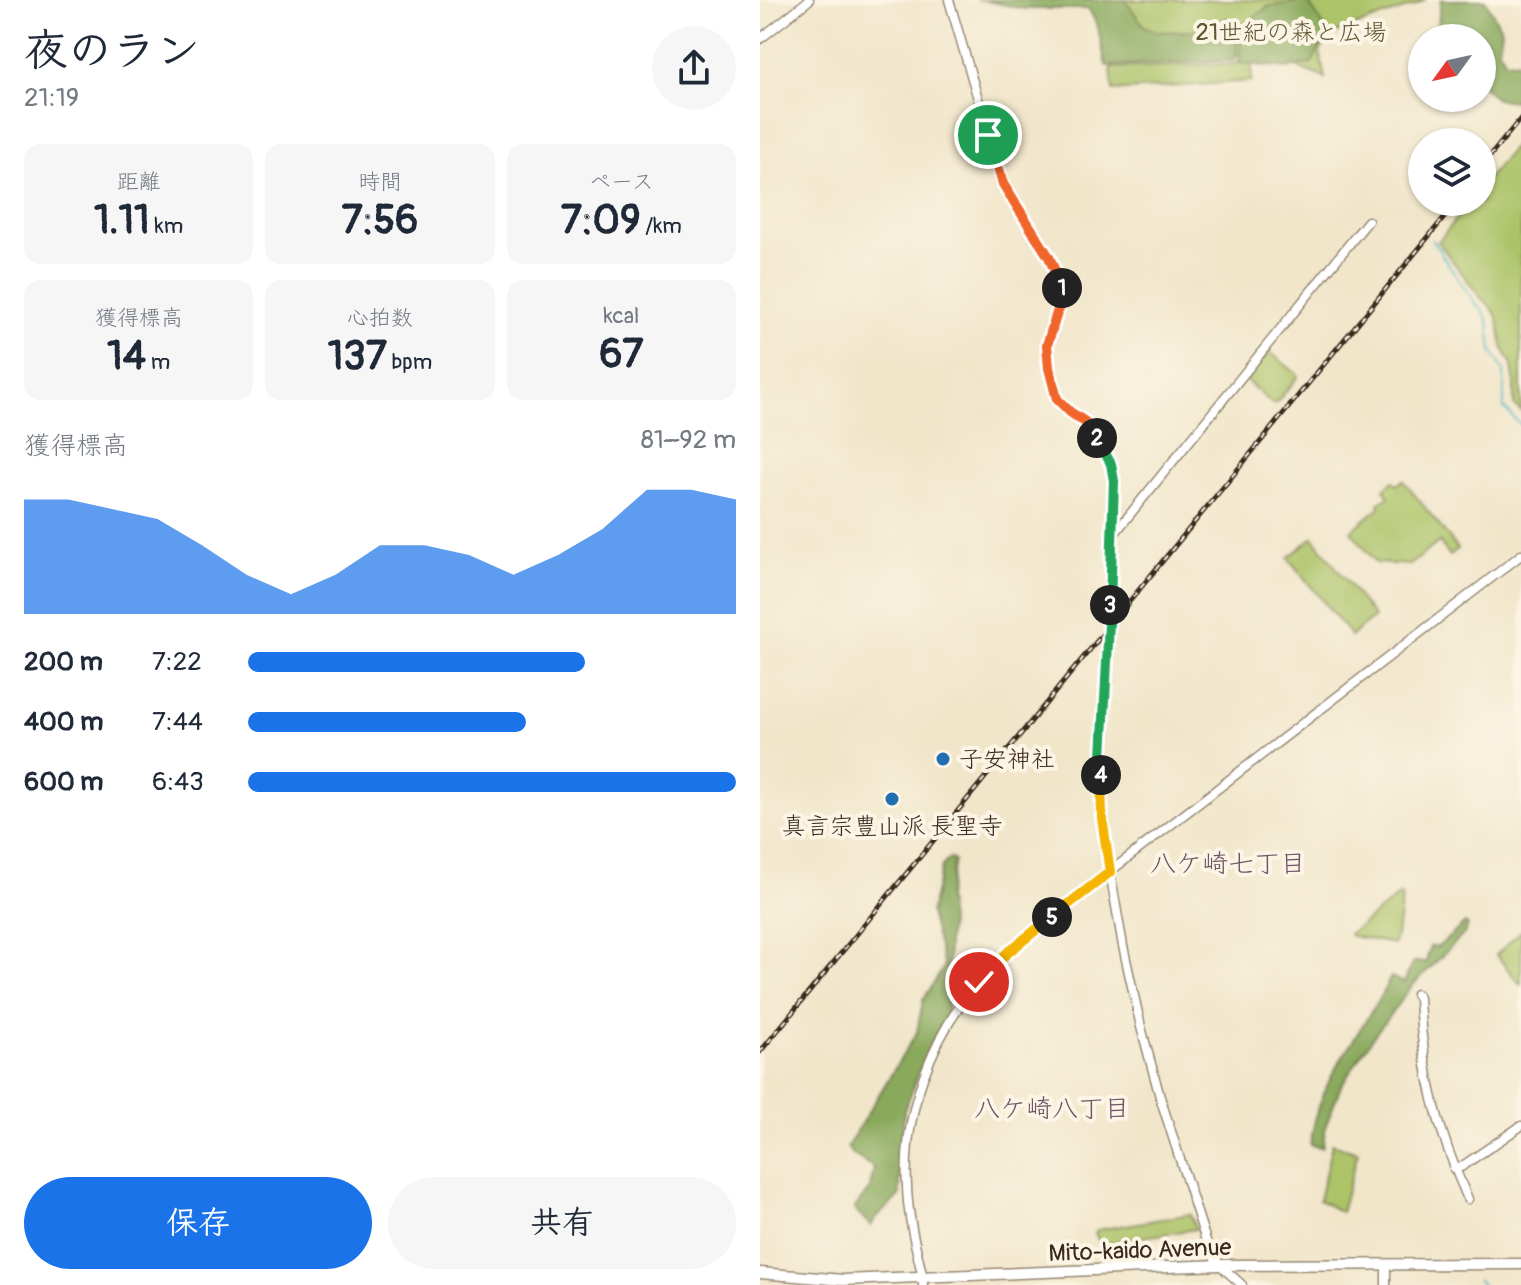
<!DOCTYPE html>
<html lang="ja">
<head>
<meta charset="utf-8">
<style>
	body { margin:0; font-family:Pangolin,"Klee One",sans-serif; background:#f6f6f7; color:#1f2937; height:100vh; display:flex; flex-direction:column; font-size:30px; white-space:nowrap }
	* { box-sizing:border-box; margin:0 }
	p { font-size:26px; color:#747a83 }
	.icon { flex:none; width:44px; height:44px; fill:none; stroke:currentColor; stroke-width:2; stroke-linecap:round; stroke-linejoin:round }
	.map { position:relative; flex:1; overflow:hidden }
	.drawer { display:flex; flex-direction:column; background:#fff; width:760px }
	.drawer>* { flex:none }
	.needle { width:52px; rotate:237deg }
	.controls { position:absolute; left:648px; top:24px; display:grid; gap:16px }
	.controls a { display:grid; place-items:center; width:88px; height:88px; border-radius:50%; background:#fff; box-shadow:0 2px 6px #0004; font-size:40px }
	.pin { position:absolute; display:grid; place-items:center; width:68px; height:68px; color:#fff; margin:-34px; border:4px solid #fff; border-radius:50%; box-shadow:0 2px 8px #0007 }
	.km { position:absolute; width:40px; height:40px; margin:-20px; border-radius:50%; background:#222; color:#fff; font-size:22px; line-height:40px; text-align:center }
	.round { display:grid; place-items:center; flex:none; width:84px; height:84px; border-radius:42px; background:#f6f6f7 }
	.overview { display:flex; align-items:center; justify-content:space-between; height:136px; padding:0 24px }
	h1 { font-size:44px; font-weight:800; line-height:60px }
	.metrics { display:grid; grid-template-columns:repeat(3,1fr); gap:12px; height:136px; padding:8px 24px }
	.metrics div { display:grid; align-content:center; border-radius:16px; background:#f6f6f7; text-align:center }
	.metrics b { font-size:40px; font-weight:800 }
	.metrics small { font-size:22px; font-weight:400 }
	.metrics p { font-size:22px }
	.chart { height:224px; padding:16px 24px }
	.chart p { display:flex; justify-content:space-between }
	.chart svg { width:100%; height:144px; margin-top:8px; fill:#1a73e8; opacity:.7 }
	.button { display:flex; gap:16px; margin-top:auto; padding:16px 24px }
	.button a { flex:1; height:92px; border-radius:48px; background:#1a73e8; color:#fff; font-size:32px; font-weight:800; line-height:92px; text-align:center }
	.button a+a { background:#f6f6f7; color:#1f2937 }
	ul { padding:0 24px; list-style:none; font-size:26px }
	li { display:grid; grid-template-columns:128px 96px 1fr; align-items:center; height:60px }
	li i { height:20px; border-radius:10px; background:#1a73e8 }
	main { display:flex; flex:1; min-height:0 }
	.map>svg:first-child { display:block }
	.green { fill:#acc368; stroke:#747643; stroke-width:2 }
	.forest { fill:#89a95c; stroke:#626a3d; stroke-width:2 }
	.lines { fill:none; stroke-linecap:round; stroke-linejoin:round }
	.stream { stroke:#48b5c4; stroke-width:2 }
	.secondary-casing { stroke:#968874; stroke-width:11 }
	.highway-casing { stroke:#968874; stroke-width:13 }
	.secondary { stroke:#fff; stroke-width:8 }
	.highway { stroke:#fff; stroke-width:10 }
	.rail-casing { stroke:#3b2a1e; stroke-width:5 }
	.rail { stroke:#fcf5e5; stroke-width:2; stroke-dasharray:6; stroke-linecap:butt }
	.secondary-bridge-casing { stroke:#968874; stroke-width:11; stroke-linecap:butt }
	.secondary-bridge { stroke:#fff; stroke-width:8 }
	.split-1-casing { stroke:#fff; stroke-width:16 }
	.split-2-casing { stroke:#fff; stroke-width:16 }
	.split-3-casing { stroke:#fff; stroke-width:16 }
	.split-4-casing { stroke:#fff; stroke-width:16 }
	.split-5-casing { stroke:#fff; stroke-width:16 }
	.split-6-casing { stroke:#fff; stroke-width:16 }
	.split-1 { stroke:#f0652b; stroke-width:10 }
	.split-2 { stroke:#f0652b; stroke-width:10 }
	.split-3 { stroke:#22a559; stroke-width:10 }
	.split-4 { stroke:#22a559; stroke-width:10 }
	.split-5 { stroke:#f5b400; stroke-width:10 }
	.split-6 { stroke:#f5b400; stroke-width:10 }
	.poi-dot { fill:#1f6fb2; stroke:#fcf5e5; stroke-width:3 }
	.labels { text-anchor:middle; stroke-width:8; stroke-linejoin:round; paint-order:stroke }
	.park-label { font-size:24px; fill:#5d5834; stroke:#fcf5e5 }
	.poi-label { font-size:24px; fill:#3b2a1e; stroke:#fcf5e5; text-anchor:start }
	.street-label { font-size:24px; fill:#3b2a1e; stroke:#fcf5e5 }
	.neighbourhood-label { font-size:26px; fill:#6d5464; stroke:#fcf5e5 }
</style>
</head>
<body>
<main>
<section class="drawer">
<div class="overview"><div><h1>夜のラン</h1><p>21:19</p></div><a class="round"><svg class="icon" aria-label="share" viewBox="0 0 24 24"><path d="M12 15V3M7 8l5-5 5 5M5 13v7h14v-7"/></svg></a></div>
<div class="metrics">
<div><p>距離</p><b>1.11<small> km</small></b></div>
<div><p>時間</p><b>7:56</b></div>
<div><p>ペース</p><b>7:09<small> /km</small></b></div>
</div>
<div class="metrics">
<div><p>獲得標高</p><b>14<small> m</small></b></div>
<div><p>心拍数</p><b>137<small> bpm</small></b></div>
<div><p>kcal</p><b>67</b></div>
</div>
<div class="chart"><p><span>獲得標高</span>81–92 m</p>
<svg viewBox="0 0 160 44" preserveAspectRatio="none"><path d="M0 44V9L10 9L20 12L30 15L40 23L50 32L60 38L70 32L80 23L90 23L100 26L110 32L120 26L130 18L140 6L150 6L160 9V44z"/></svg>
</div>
<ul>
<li><b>200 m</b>7:22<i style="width:69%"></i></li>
<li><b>400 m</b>7:44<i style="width:57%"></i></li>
<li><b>600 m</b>6:43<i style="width:100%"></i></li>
</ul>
<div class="button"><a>保存</a><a>共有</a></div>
</section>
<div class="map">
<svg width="761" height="1285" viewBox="0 0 761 1285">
	<rect width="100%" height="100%" fill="#fcf5e5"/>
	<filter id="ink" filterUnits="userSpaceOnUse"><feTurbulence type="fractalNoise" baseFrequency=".0125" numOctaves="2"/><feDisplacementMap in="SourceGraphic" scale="16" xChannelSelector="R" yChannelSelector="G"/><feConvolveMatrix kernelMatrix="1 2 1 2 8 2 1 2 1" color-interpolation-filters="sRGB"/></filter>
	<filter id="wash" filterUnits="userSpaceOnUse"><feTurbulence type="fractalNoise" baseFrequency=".006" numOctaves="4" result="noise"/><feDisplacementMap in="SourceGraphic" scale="32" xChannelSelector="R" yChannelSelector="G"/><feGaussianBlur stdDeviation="1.8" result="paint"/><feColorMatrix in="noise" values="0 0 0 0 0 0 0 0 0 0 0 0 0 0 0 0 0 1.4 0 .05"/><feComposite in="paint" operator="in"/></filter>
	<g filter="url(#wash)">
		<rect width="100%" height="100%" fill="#f1e6ca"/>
		<!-- green -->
		<g class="green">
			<path d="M217,0H664L658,4L570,35L560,52L565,78L500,53L349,61L329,0Z"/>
			<path d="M492,63V81L353,91L351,68Z"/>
			<path d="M761,137V411L754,405C754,393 755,378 752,366C750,358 743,352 742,343C739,322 740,313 721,298L678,242L710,202H722V186Z"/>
			<path d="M509,351L537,374L538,377L516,403L512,404L485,380Z"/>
			<path d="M643,480L698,549L690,556L679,542L650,565L616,563L591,531L620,507L619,503L629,497L624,489L633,481L637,485Z"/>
			<path d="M553,537L614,617L591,636L528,558Z"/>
			<path d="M640,895L642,897L638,927L634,944L591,936L589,934Z"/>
			<path d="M761,931V985L736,955Z"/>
			<path d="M572,1144L598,1152L581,1212L559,1200Z"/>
			<path d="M430,1214L436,1229L340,1244L335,1233L337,1230Z"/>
		</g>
		<!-- forest -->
		<g class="forest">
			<path d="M223,0H365L384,26L398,32L433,31L468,18L478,21L476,60L346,66L338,27L329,9H264Z"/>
			<path d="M681,0H725L742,30L739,49L746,61L761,62V98L756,101L736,99L722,85V38H680L677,30Z"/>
			<path d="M547,1L567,31L552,63L526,68L479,63L482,26L509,6Z"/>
			<path d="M190,858L194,861L187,897L190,922L188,939L187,1014L167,1053L144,1111L140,1157V1195L115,1219L111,1226L94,1209L110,1188L114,1168L92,1154L87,1147L157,1032L163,1000L184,967L170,913L182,866Z"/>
			<path d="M705,923L708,925L704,934L651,987L613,1037L581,1086L566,1125L562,1147L550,1145C554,1118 563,1091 576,1068C594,1037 615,1009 631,977L644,983L653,962H666L670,946L678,947Z"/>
		</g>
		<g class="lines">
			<!-- stream -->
			<g class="stream">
				<path d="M672,240L716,305L722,310L729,323L732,351L744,371V408L761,425"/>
				<path d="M718,1280L722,1285"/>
			</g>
		</g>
	</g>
	<g filter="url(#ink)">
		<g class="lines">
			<!-- secondary casing -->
			<g class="secondary-casing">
				<g id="secondary">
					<path d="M189,0L243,184L289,257L301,285V300L287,345L289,368L297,399L310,412L325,422L338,439L351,464L354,481L349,609"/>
					<path d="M0,39L49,0"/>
					<path d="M354,534L608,221"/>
					<path d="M348,639L341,788L342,818L350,872L363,946L381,1027L400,1097L449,1250L460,1265L482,1285"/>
					<path d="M656,994L659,998C662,1071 678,1132 708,1199"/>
					<path d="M694,1169L701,1167L761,1126"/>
					<path d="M163,1285V1278C156,1248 148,1218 147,1187C143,1114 170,1038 218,983C240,958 266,937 291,917L761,555"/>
					<path d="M626,1285V1265"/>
				</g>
			</g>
			<!-- highway casing -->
			<g class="highway-casing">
				<path id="highway" d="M0,1273L83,1280L460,1265L761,1264"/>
			</g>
			<!-- secondary -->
			<use href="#secondary" class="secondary"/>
			<!-- highway -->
			<use href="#highway" class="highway"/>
			<!-- rail casing -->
			<g class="rail-casing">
				<g id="rail">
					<path d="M722,166L761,118"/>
					<path d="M0,1052L697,202"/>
				</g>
			</g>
			<!-- rail -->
			<use href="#rail" class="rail"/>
			<!-- secondary-bridge casing -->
			<g class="secondary-bridge-casing">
				<path id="secondary-bridge" d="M348,639L349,609"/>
			</g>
			<!-- secondary-bridge -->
			<use href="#secondary-bridge" class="secondary-bridge"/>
		</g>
	</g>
	<g class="lines" filter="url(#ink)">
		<!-- split-1 casing -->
		<g class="split-1-casing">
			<path id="split-1" d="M228,135L243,184L289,257L302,288"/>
		</g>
		<!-- split-2 casing -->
		<g class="split-2-casing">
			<path id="split-2" d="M302,288L301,300L287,345L289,368L297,399L310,412L325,422L337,438"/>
		</g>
		<!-- split-3 casing -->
		<g class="split-3-casing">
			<path id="split-3" d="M337,438L351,464L354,481L350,605"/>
		</g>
		<!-- split-4 casing -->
		<g class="split-4-casing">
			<path id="split-4" d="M341,775L350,605"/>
		</g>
		<!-- split-5 casing -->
		<g class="split-5-casing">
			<path id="split-5" d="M292,917L350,872L342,818L341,775"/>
		</g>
		<!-- split-6 casing -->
		<g class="split-6-casing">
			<path id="split-6" d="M219,982L246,954L292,917"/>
		</g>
		<!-- split-1 -->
		<use href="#split-1" class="split-1"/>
		<!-- split-2 -->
		<use href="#split-2" class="split-2"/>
		<!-- split-3 -->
		<use href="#split-3" class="split-3"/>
		<!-- split-4 -->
		<use href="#split-4" class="split-4"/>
		<!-- split-5 -->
		<use href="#split-5" class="split-5"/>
		<!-- split-6 -->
		<use href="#split-6" class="split-6"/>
	</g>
	<!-- markers -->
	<g class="poi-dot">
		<circle cx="183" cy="759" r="8"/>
		<circle cx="132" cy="799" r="8"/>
	</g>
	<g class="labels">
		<!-- park labels -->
		<g class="park-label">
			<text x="531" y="40">21世紀の森と広場</text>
		</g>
		<!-- poi labels -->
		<g class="poi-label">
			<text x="199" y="767">子安神社</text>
			<text x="132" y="834" text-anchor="middle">真言宗豊山派 長聖寺</text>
		</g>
		<!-- street labels -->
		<g class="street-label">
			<text transform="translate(380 1250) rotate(-2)" y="8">Mito-kaido Avenue</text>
		</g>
		<!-- neighbourhood labels -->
		<g class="neighbourhood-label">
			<text x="468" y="872">八ケ崎七丁目</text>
			<text x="292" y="1117">八ケ崎八丁目</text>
		</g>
	</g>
</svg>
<div class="controls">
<a><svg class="needle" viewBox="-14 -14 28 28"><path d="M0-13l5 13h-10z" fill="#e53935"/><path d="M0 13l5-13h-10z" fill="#747a83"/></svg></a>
<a><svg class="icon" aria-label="layers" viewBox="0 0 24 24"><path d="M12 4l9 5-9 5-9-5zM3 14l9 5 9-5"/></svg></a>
</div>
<div class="pin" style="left:228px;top:135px;background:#1e9e55"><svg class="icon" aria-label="arrive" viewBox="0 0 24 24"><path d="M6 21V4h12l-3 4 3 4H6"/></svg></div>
<div class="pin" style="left:219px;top:982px;background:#d93025"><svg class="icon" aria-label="check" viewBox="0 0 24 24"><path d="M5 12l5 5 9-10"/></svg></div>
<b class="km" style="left:302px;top:288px">1</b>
<b class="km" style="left:337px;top:438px">2</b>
<b class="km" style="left:350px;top:605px">3</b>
<b class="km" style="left:341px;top:775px">4</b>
<b class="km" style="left:292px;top:917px">5</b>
</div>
</main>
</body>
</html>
